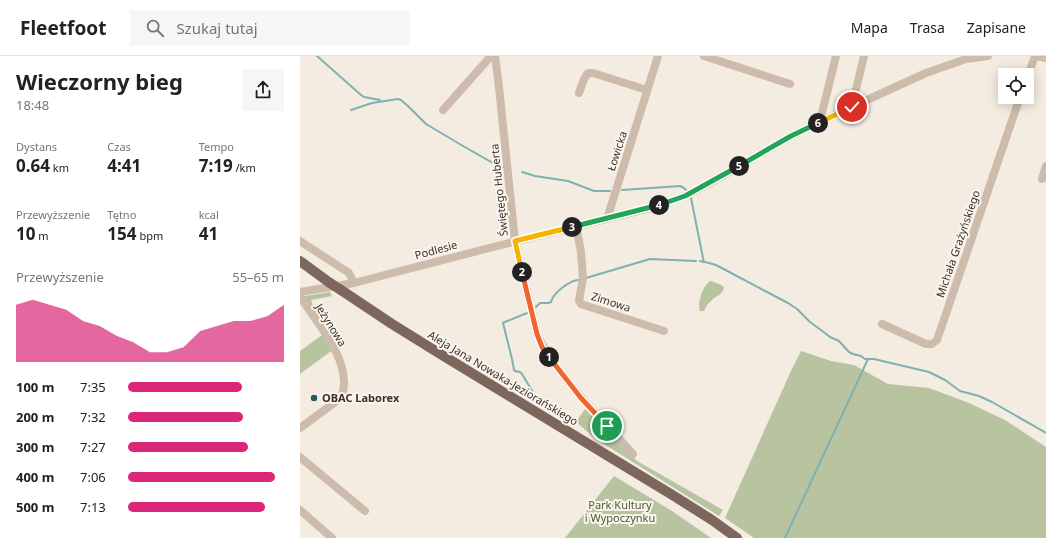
<!DOCTYPE html>
<html lang="pl">
<head>
<meta charset="utf-8">
<style>
	body { margin:0; font-family:"Noto Sans",sans-serif; background:#f6f6f6; color:#222; height:100vh; display:flex; flex-direction:column; font-size:15px; white-space:nowrap }
	* { box-sizing:border-box; margin:0 }
	p { font-size:13px; color:#767676 }
	.icon { flex:none; width:22px; height:22px; fill:none; stroke:currentColor; stroke-width:2; stroke-linecap:round; stroke-linejoin:round }
	.map { position:relative; flex:1; overflow:hidden }
	.side { display:flex; flex-direction:column; background:#fff; width:300px }
	.side>* { flex:none }
	.buttons { position:absolute; left:698px; top:12px; display:grid; gap:8px }
	.buttons a { display:grid; place-items:center; width:36px; height:36px; border-radius:0px; background:#fff; box-shadow:0 2px 10px #0003; font-size:20px }
	.pin { position:absolute; display:grid; place-items:center; width:34px; height:34px; color:#fff; margin:-17px; border:2px solid #fff; border-radius:50%; box-shadow:0 1px 4px #0007 }
	.km { position:absolute; width:20px; height:20px; margin:-10px; border-radius:50%; background:#222; color:#fff; font-size:11px; line-height:20px; text-align:center }
	.round { display:grid; place-items:center; flex:none; width:42px; height:42px; border-radius:0px; background:#f6f6f6 }
	.head { display:flex; align-items:center; justify-content:space-between; height:68px; padding:0 16px }
	h1 { font-size:22px; font-weight:700; line-height:30px }
	.figures { display:grid; grid-template-columns:repeat(3,1fr); gap:6px; height:68px; padding:4px 16px }
	.figures div { display:grid; align-content:center }
	.figures b { font-size:17px; font-weight:700 }
	.figures small { font-size:11px; font-weight:400 }
	.figures p { font-size:11px }
	.chart { height:112px; padding:8px 16px }
	.chart p { display:flex; justify-content:space-between }
	.chart svg { width:100%; height:72px; margin-top:4px; fill:#db2777; opacity:.7 }
	ul { padding:0 16px; list-style:none; font-size:13px }
	li { display:grid; grid-template-columns:64px 48px 1fr; align-items:center; height:30px }
	li i { height:10px; border-radius:5px; background:#db2777 }
	header { display:flex; align-items:center; gap:24px; box-sizing:border-box; height:56px; padding:0 20px; background:#fff; border-bottom:1px solid #e0e0e0 }
	header strong { font-size:19px }
	nav { display:flex; gap:22px; margin-inline-start:auto; font-size:14px }
	.search { width:280px; height:36px; background:#f6f6f6; display:flex; align-items:center; gap:10px; box-sizing:border-box; padding:0 14px; border-radius:0px; color:#767676; font-size:15px }
	main { display:flex; flex:1; min-height:0 }
	.map>svg:first-child { display:block }
	.green { fill:#b8c4a0 }
	.lines { fill:none; stroke-linecap:round; stroke-linejoin:round }
	.stream { stroke:#7fb0b2; stroke-width:2 }
	.minor { stroke:#cdbbac; stroke-width:8 }
	.major { stroke:#7d675c; stroke-width:10 }
	.major-bridge { stroke:#7d675c; stroke-width:10 }
	.split-1-casing { stroke:#fff; stroke-width:8 }
	.split-2-casing { stroke:#fff; stroke-width:8 }
	.split-3-casing { stroke:#fff; stroke-width:8 }
	.split-4-casing { stroke:#fff; stroke-width:8 }
	.split-5-casing { stroke:#fff; stroke-width:8 }
	.split-6-casing { stroke:#fff; stroke-width:8 }
	.split-7-casing { stroke:#fff; stroke-width:8 }
	.split-1 { stroke:#f0652b; stroke-width:5 }
	.split-2 { stroke:#f0652b; stroke-width:5 }
	.split-3 { stroke:#f5b400; stroke-width:5 }
	.split-4 { stroke:#22a559; stroke-width:5 }
	.split-5 { stroke:#22a559; stroke-width:5 }
	.split-6 { stroke:#22a559; stroke-width:5 }
	.split-7 { stroke:#f5b400; stroke-width:5 }
	.poi-dot { fill:#1f5a5e; stroke:#fbf5ee; stroke-width:1.5 }
	.labels { text-anchor:middle; stroke-width:4; stroke-linejoin:round; paint-order:stroke }
	.street-label { font-size:11px; fill:#3b302b; stroke:#fbf5ee }
	.poi-label { font-size:11px; font-weight:bold; fill:#3b302b; stroke:#fbf5ee; text-anchor:start }
	.park-label { font-size:11px; fill:#4a5a2e; stroke:#fbf5ee }
</style>
</head>
<body>
<header>
<strong>Fleetfoot</strong>
<div class="search"><svg class="icon" aria-label="search" viewBox="0 0 24 24"><circle cx="10" cy="10" r="6"/><path d="M15 15l6 6"/></svg>Szukaj tutaj</div>
<nav><a>Mapa</a><a>Trasa</a><a>Zapisane</a></nav>
</header>
<main>
<section class="side">
<div class="head"><div><h1>Wieczorny bieg</h1><p>18:48</p></div><a class="round"><svg class="icon" aria-label="share" viewBox="0 0 24 24"><path d="M12 15V3M7 8l5-5 5 5M5 13v7h14v-7"/></svg></a></div>
<div class="figures">
<div><p>Dystans</p><b>0.64<small> km</small></b></div>
<div><p>Czas</p><b>4:41</b></div>
<div><p>Tempo</p><b>7:19<small> /km</small></b></div>
</div>
<div class="figures">
<div><p>Przewyższenie</p><b>10<small> m</small></b></div>
<div><p>Tętno</p><b>154<small> bpm</small></b></div>
<div><p>kcal</p><b>41</b></div>
</div>
<div class="chart"><p><span>Przewyższenie</span>55–65 m</p>
<svg viewBox="0 0 160 44" preserveAspectRatio="none"><path d="M0 44V9L10 6L20 9L30 12L40 19L50 22L60 28L70 32L80 38L90 38L100 35L110 25L120 22L130 19L140 19L150 16L160 9V44z"/></svg>
</div>
<ul>
<li><b>100 m</b>7:35<i style="width:73%"></i></li>
<li><b>200 m</b>7:32<i style="width:74%"></i></li>
<li><b>300 m</b>7:27<i style="width:77%"></i></li>
<li><b>400 m</b>7:06<i style="width:94%"></i></li>
<li><b>500 m</b>7:13<i style="width:88%"></i></li>
</ul>
</section>
<div class="map">
<svg width="746" height="482" viewBox="0 0 746 482">
	<rect width="100%" height="100%" fill="#f4ebe1"/>
	<!-- green -->
	<g class="green">
		<path d="M411,225L421,229L424,231C423,239 417,239 412,244C408,247 406,251 404,255H400C397,247 403,228 411,225Z"/>
		<path d="M30,236L32,240L11,244C13,252 19,256 23,263C28,272 33,281 38,290L0,318V295L22,279L0,241Z"/>
		<path d="M501,295L531,305L554,309L588,328L629,332L669,347L705,364L746,391V482H454L425,462L491,315Z"/>
		<path d="M285,353L337,405L423,454L419,460L296,383L276,366Z"/>
		<path d="M314,420L372,455L411,482H265Z"/>
	</g>
	<g class="lines">
		<!-- stream -->
		<g class="stream">
			<path d="M17,0L61,39L64,41L80,44"/>
			<path d="M51,54L72,47L98,43L101,44L109,51L126,68L163,90L200,111H204"/>
			<path d="M222,116L235,120L268,125L294,135H310"/>
			<path d="M322,134L380,130L384,132L387,135"/>
			<path d="M391,142L403,202L404,206"/>
			<path d="M400,205L409,207L416,209L488,247L497,253L510,266L525,277L530,281L539,285L549,296L553,298L561,300L565,303H574L629,316L645,324L660,335L679,340L692,346L746,377"/>
			<path d="M286,222L350,203L396,205"/>
			<path d="M236,251L240,247H248L251,246C253,237 269,225 278,224"/>
			<path d="M227,257L205,266L203,267L212,303L214,314L215,315L220,316L222,318L237,343"/>
			<path d="M485,482L568,303"/>
		</g>
		<!-- minor -->
		<g class="minor">
			<path d="M195,0L199,31L215,185L237,278C244,294 254,307 265,322C286,348 310,373 333,398"/>
			<path d="M404,0L490,28"/>
			<path d="M736,0L746,2"/>
			<path d="M727,22L735,0"/>
			<path d="M279,37L284,23L288,17H293L347,34"/>
			<path d="M552,50L564,0"/>
			<path d="M143,54L191,0"/>
			<path d="M520,65L536,0"/>
			<path d="M742,123L746,110"/>
			<path d="M307,163L358,0"/>
			<path d="M276,170L281,196L283,222L279,245L281,248L364,275"/>
			<path d="M0,185L49,217L54,227"/>
			<path d="M0,236L54,227L197,190L354,151L385,140L410,127L491,80L534,59L626,17L666,3L688,0"/>
			<path d="M0,240C16,267 43,293 44,326C44,334 43,338 38,344L0,372"/>
			<path d="M582,268L626,288H632L637,284L720,41"/>
			<path d="M0,401L65,455"/>
			<path d="M0,454L32,482"/>
		</g>
		<!-- major -->
		<g class="major">
			<path d="M0,205L30,227"/>
			<path d="M41,234L92,268L142,299L374,440L412,464L437,482"/>
		</g>
		<!-- major-bridge -->
		<path class="major-bridge" d="M30,227L41,234"/>
	</g>
	<g class="lines">
		<!-- split-1 casing -->
		<g class="split-1-casing">
			<path id="split-1" d="M249,301L281,342L307,370"/>
		</g>
		<!-- split-2 casing -->
		<g class="split-2-casing">
			<path id="split-2" d="M222,216L237,278L242,291L249,301"/>
		</g>
		<!-- split-3 casing -->
		<g class="split-3-casing">
			<path id="split-3" d="M222,216L215,185L272,171"/>
		</g>
		<!-- split-4 casing -->
		<g class="split-4-casing">
			<path id="split-4" d="M272,171L359,149"/>
		</g>
		<!-- split-5 casing -->
		<g class="split-5-casing">
			<path id="split-5" d="M359,149L385,140L439,110"/>
		</g>
		<!-- split-6 casing -->
		<g class="split-6-casing">
			<path id="split-6" d="M439,110L491,80L518,67"/>
		</g>
		<!-- split-7 casing -->
		<g class="split-7-casing">
			<path id="split-7" d="M518,67L552,51"/>
		</g>
		<!-- split-1 -->
		<use href="#split-1" class="split-1"/>
		<!-- split-2 -->
		<use href="#split-2" class="split-2"/>
		<!-- split-3 -->
		<use href="#split-3" class="split-3"/>
		<!-- split-4 -->
		<use href="#split-4" class="split-4"/>
		<!-- split-5 -->
		<use href="#split-5" class="split-5"/>
		<!-- split-6 -->
		<use href="#split-6" class="split-6"/>
		<!-- split-7 -->
		<use href="#split-7" class="split-7"/>
	</g>
	<!-- markers -->
	<circle class="poi-dot" cx="14" cy="342" r="4"/>
	<g class="labels">
		<!-- street labels -->
		<g class="street-label">
			<text transform="translate(317 95) rotate(-72)" y="4">Łowicka</text>
			<text transform="translate(199 134) rotate(-96)" y="4">Świętego Huberta</text>
			<text transform="translate(658 188) rotate(-71)" y="4">Michała Grażyńskiego</text>
			<text transform="translate(136 194) rotate(-15)" y="4">Podlesie</text>
			<text transform="translate(311 246) rotate(18)" y="4">Zimowa</text>
			<text transform="translate(31 269) rotate(58)" y="4">Jeżynowa</text>
			<text transform="translate(203 322) rotate(31)" y="4">Aleja Jana Nowaka-Jeziorańskiego</text>
		</g>
		<!-- poi labels -->
		<g class="poi-label">
			<text x="22" y="346">OBAC Laborex</text>
		</g>
		<!-- park labels -->
		<g class="park-label">
			<text x="320" y="453">Park Kultury<tspan x="320" dy="13">i Wypoczynku</tspan></text>
		</g>
	</g>
</svg>
<div class="buttons">
<a><svg class="icon" aria-label="locate" viewBox="0 0 24 24"><circle cx="12" cy="12" r="6"/><path d="M12 2v4M12 18v4M2 12h4M18 12h4"/></svg></a>
</div>
<div class="pin" style="left:307px;top:370px;background:#1e9e55"><svg class="icon" aria-label="arrive" viewBox="0 0 24 24"><path d="M6 21V4h12l-3 4 3 4H6"/></svg></div>
<div class="pin" style="left:552px;top:51px;background:#d93025"><svg class="icon" aria-label="check" viewBox="0 0 24 24"><path d="M5 12l5 5 9-10"/></svg></div>
<b class="km" style="left:249px;top:301px">1</b>
<b class="km" style="left:222px;top:216px">2</b>
<b class="km" style="left:272px;top:171px">3</b>
<b class="km" style="left:359px;top:149px">4</b>
<b class="km" style="left:439px;top:110px">5</b>
<b class="km" style="left:518px;top:67px">6</b>
</div>
</main>
</body>
</html>
